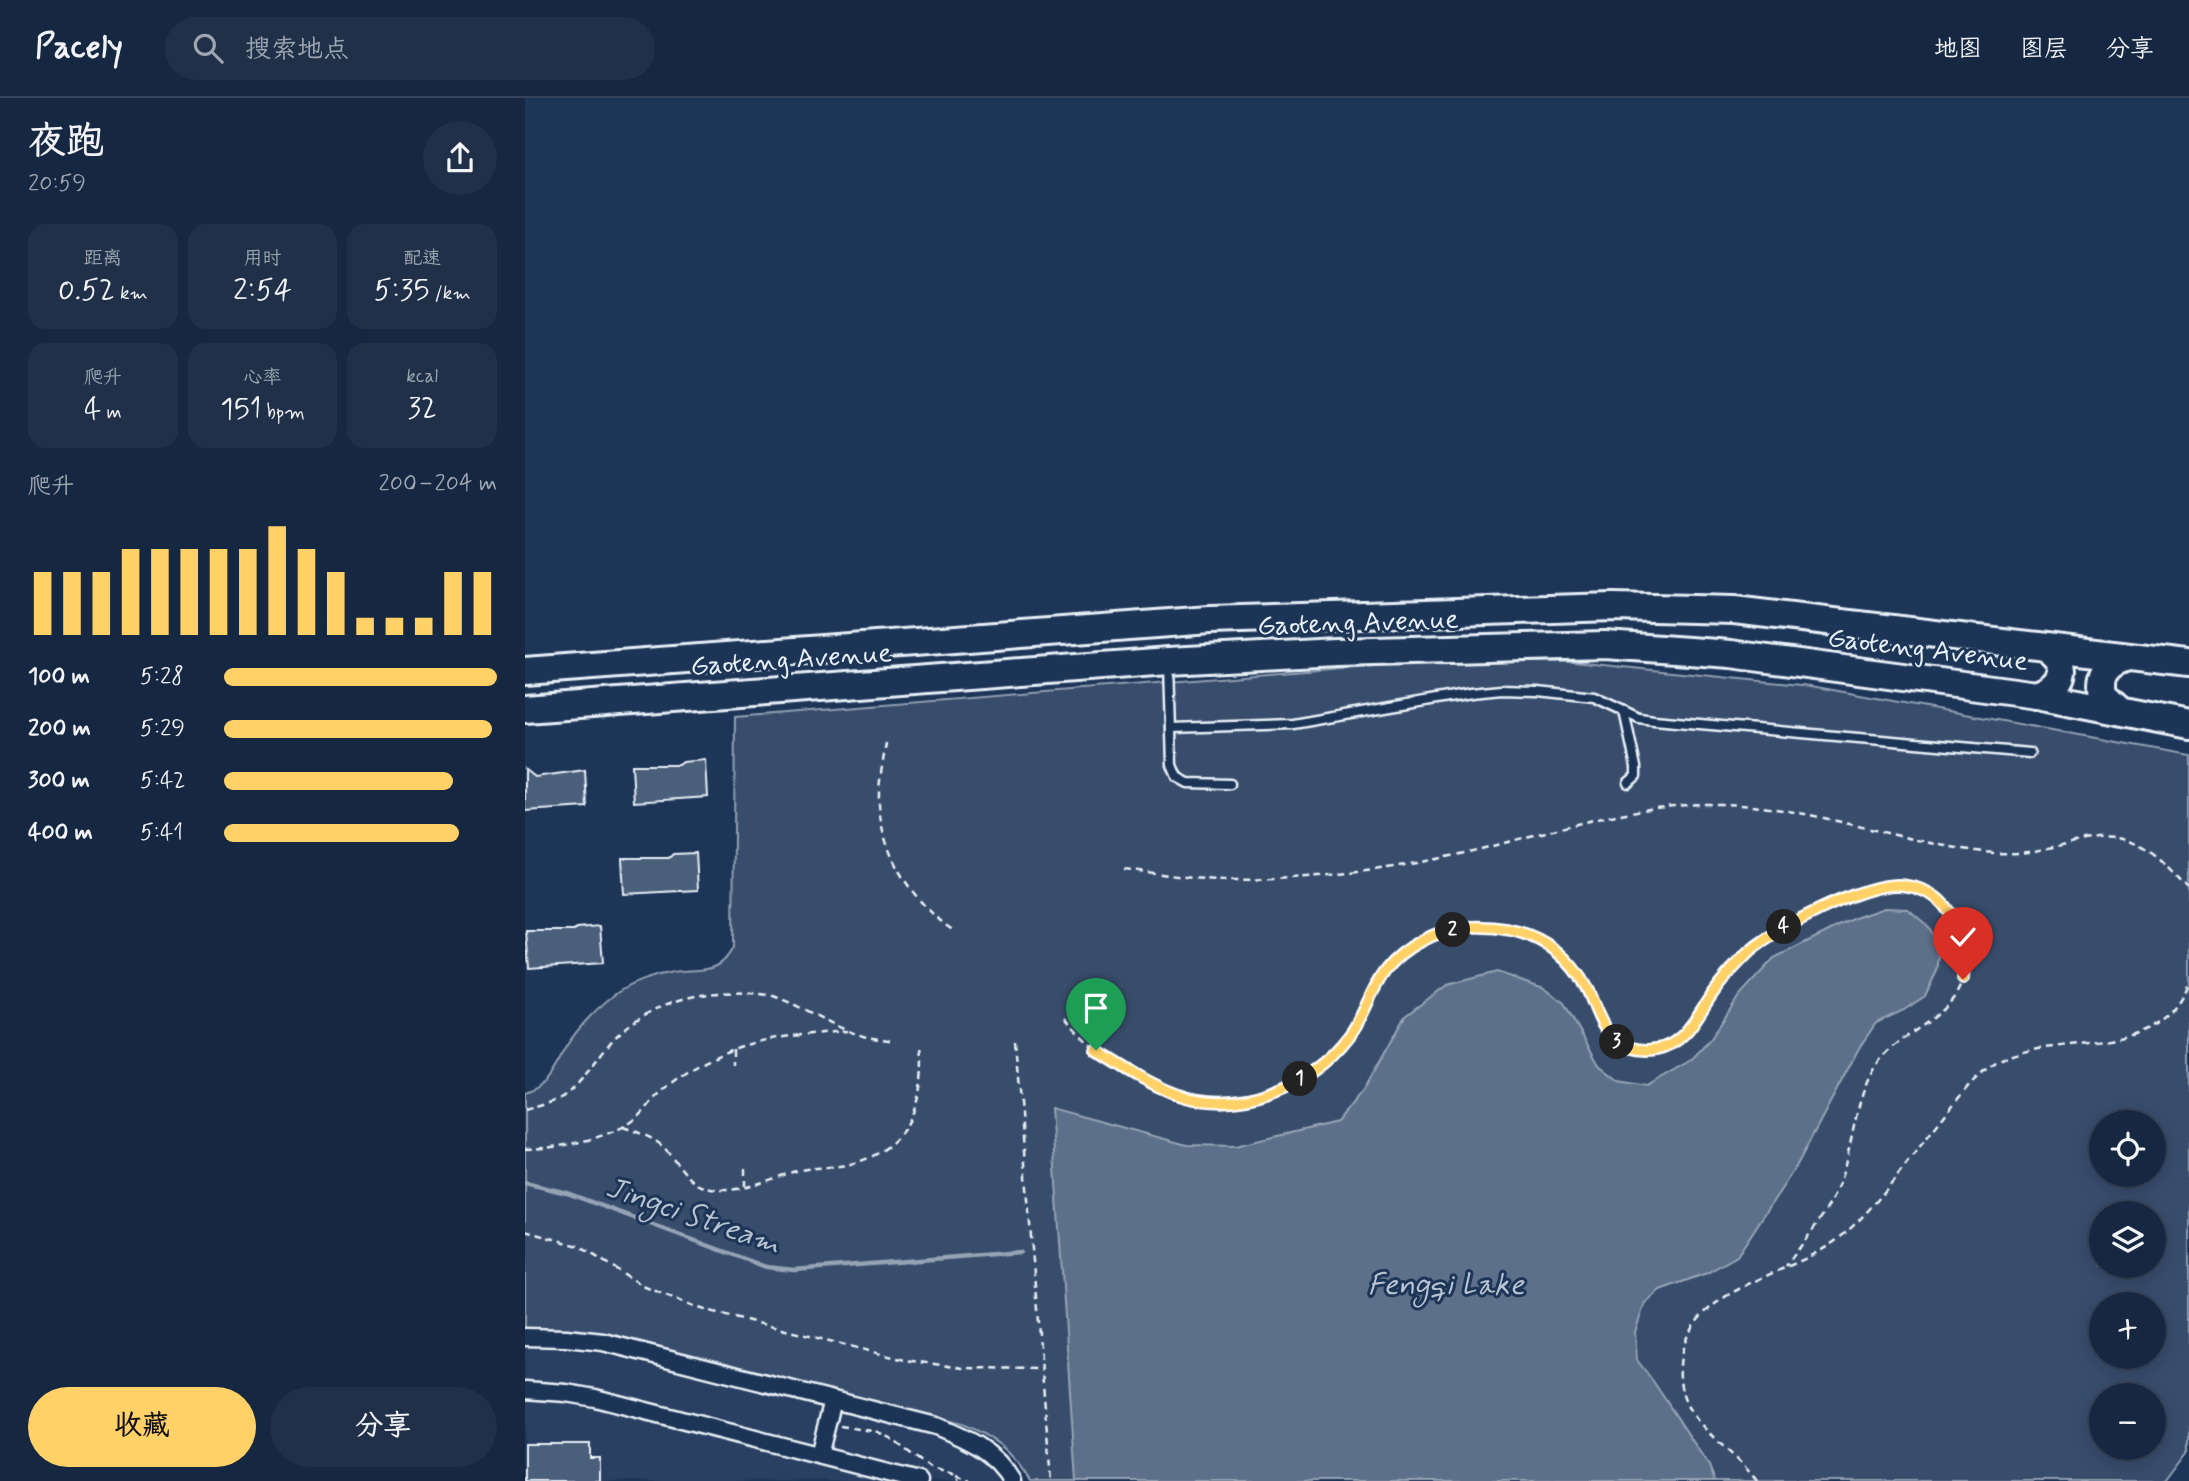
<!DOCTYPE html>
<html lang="zh">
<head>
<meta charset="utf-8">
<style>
	body { margin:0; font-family:Mynerve,"LXGW WenKai TC",sans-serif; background:#1f3048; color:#f1f3f6; height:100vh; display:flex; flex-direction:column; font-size:26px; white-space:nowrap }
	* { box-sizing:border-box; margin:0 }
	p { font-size:23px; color:#9ea6b1 }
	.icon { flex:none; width:38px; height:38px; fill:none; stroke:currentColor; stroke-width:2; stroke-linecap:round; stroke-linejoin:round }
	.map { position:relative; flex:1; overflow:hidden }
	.drawer { display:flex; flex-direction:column; background:#162841; width:525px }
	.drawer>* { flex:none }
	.fabs { position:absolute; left:1564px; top:1012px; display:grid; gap:14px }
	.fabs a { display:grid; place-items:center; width:77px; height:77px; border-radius:50%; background:#162841; box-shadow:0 4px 18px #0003,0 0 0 2px #35445a; font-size:35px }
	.pin { position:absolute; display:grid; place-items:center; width:60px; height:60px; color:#fff; margin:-72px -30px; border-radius:50% 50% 50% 0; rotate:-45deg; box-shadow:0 0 7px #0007 }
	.pin .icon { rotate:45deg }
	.km { position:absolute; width:35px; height:35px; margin:-18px; border-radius:50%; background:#222; color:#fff; font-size:19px; line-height:35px; text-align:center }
	.round { display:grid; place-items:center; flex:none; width:74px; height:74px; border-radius:37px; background:#1f3048 }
	.summary { display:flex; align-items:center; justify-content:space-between; height:119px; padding:0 28px }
	h1 { font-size:38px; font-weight:600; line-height:52px }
	.metrics { display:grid; grid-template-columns:repeat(3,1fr); gap:10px; height:119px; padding:7px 28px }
	.metrics div { display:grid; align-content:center; border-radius:18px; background:#1f3048; text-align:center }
	.metrics b { font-size:30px; font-weight:600 }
	.metrics small { font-size:19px; font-weight:400 }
	.metrics p { font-size:19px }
	.chart { height:196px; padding:14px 28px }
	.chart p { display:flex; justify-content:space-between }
	.chart svg { width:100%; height:126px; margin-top:7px; stroke:#ffd166; stroke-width:6 }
	.button { display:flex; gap:14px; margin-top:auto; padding:14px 28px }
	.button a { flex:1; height:80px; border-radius:42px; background:#ffd166; color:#111; font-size:28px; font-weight:600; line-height:80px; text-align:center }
	.button a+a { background:#1f3048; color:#f1f3f6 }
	ul { padding:0 28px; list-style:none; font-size:23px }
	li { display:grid; grid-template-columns:112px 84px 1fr; align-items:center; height:52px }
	li i { height:18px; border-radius:9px; background:#ffd166 }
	header { display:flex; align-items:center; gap:42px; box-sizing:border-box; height:98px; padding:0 35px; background:#162841; border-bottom:2px solid #35445a }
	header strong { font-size:33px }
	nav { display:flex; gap:38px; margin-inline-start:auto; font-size:24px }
	.search { width:490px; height:63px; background:#1f3048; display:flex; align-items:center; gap:18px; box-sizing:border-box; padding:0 24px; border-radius:38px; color:#9ea6b1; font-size:26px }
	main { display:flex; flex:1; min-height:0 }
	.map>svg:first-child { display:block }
	.built { fill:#2a4162 }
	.green { fill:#374d6c; stroke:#909fb2; stroke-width:2; fill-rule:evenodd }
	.water { fill:#5d7089; stroke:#95a4b5; stroke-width:2 }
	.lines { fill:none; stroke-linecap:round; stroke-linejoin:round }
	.stream { stroke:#95a4b5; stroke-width:4.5 }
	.building { fill:#495e7a; stroke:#e8f1f8; stroke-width:2 }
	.service-casing { stroke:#e8f1f8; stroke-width:13 }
	.minor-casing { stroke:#e8f1f8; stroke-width:21 }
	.primary-casing { stroke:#e8f1f8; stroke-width:32 }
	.path { stroke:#e8f1f8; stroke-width:2.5; stroke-dasharray:7 5; stroke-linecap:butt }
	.service { stroke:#1d3557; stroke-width:8 }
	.minor { stroke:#1d3557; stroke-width:16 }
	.primary { stroke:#1d3557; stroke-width:26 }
	.route-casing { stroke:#fff; stroke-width:14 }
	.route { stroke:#ffd166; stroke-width:9 }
	.labels { text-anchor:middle; stroke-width:6; stroke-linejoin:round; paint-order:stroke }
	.street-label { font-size:28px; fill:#e8f1f8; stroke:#1d3557 }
	.water-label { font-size:30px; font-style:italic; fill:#b7c4d1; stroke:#1d3557 }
</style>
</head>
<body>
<header>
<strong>Pacely</strong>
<div class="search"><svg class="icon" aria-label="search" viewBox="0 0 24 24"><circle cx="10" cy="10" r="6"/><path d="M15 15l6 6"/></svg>搜索地点</div>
<nav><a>地图</a><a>图层</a><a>分享</a></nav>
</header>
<main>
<section class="drawer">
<div class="summary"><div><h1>夜跑</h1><p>20:59</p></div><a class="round"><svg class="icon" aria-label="share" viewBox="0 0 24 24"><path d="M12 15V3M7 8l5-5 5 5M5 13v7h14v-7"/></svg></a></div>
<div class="metrics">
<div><p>距离</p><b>0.52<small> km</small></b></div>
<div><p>用时</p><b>2:54</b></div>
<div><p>配速</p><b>5:35<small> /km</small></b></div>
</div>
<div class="metrics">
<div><p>爬升</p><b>4<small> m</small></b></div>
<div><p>心率</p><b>151<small> bpm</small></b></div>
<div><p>kcal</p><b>32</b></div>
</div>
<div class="chart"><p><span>爬升</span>200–204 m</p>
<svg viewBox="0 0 160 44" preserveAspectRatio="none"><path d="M5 44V22M15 44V22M25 44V22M35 44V14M45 44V14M55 44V14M65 44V14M75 44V14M85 44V6M95 44V14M105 44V22M115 44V38M125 44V38M135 44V38M145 44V22M155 44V22"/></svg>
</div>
<ul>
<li><b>100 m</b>5:28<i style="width:100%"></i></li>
<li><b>200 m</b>5:29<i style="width:98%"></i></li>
<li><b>300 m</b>5:42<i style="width:84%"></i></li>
<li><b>400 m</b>5:41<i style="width:86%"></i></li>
</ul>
<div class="button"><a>收藏</a><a>分享</a></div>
</section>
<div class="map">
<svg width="1664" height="1383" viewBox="0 0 1664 1383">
	<rect width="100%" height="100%" fill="#1d3557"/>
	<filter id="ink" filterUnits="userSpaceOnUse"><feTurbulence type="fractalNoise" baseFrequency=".0143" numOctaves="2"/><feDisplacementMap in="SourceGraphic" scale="14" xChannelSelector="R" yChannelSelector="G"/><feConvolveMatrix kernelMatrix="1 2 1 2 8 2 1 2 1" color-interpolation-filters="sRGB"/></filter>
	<g filter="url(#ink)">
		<!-- built -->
		<path class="built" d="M10,1249L78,1256L409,1338L445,1354L470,1375L474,1383H0V1250Z"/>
		<!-- green -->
		<path class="green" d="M930,563L1048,564L1286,588L1664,657V1354L1642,1383H505C486,1352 470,1340 437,1326L78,1236L0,1231V995C25,988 31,963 44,944C56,927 72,910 89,897C105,885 129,877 148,874C174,870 195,878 208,849L210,619L818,570ZM1577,1024H1629V1076H1577ZM1577,1115H1629V1167H1577ZM1577,1206H1629V1258H1577ZM1577,1297H1629V1349H1577Z"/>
		<!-- water -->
		<path class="water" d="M1359,810L1383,811L1404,829L1415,852L1412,873L1400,898L1379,912L1351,925L1334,950L1272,1067L1212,1158L1182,1175L1135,1192L1120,1205L1110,1234L1112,1262L1128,1283L1184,1368L1190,1383H551L526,1010L662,1047L710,1048L812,1024L838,992L880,918L922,887L972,874L1019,890L1039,905L1074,967L1094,983L1121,988L1166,962L1185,942L1214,898L1249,860L1330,820Z"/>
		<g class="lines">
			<!-- stream -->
			<path class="stream" d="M0,1085L42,1095L241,1169L269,1172L495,1154"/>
		</g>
		<!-- building -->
		<g class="building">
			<path d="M181,662L183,699L109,704L107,667H154L158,664Z"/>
			<path d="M0,671L10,679L60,672L62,709L0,713Z"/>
			<path d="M171,755L173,792L99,796L97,760H144L148,756Z"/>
			<path d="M75,828L78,865L4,870L1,833H49L52,830Z"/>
			<path d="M0,1346H65V1360H75V1383H0Z"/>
		</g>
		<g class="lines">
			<!-- service casing -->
			<g class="service-casing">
				<g id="service">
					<path d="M644,566L647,667L652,679L663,685L705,686"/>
					<path d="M1099,613L1111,669V678L1103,685"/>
					<path d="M646,630L768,626L946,595L977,592L1013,593L1069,599L1114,620L1129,622L1505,655"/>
				</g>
			</g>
			<!-- minor casing -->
			<g class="minor-casing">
				<g id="minor">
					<path d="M0,1239L41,1240L78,1244L411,1328C442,1341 470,1353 487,1383"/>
					<path d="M0,1292L41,1295L70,1300L394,1383"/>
					<path d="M294,1357L308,1302"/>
				</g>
			</g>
			<!-- primary casing -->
			<g class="primary-casing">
				<g id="primary">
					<path d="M0,573L685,522L1088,509L1209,512L1664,566"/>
					<path d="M1512,597C1538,588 1547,568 1523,551"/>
					<path d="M0,611L644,563L811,554L1080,547L1206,556L1512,597L1664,627"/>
					<path d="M1595,613L1578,597C1574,575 1582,565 1603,559"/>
				</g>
			</g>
			<!-- path -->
			<g class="path">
				<path d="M361,645C358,665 353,685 354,705C356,756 388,805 429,833"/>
				<path d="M599,771C632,775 665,781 698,782C768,782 838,776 906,762C1001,744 1094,705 1192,706C1287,707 1375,746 1469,755C1487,756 1505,755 1523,750C1550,745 1578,734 1604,743C1629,752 1647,773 1664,791"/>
				<path d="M540,920C550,931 561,943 572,953C625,993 686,1016 751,992C772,984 794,972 809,956C831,933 841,904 857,877C878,843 926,827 965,829C985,830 1013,836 1029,850C1049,866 1062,890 1073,913C1076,919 1078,928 1082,934C1094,951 1126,957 1145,947C1172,934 1184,898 1202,876C1236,837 1284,814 1332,797C1349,790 1373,783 1392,789C1429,801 1448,847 1437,883C1424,925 1370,933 1347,974C1330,1006 1328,1043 1317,1077C1307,1111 1281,1140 1261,1168"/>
				<path d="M490,943L526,1383"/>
				<path d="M208,951V967"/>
				<path d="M0,1012C13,1008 29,1005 40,997C63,980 75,952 96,934C132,902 178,892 225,895C234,896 243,896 251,899C281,910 307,929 338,938C348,941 359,941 370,943"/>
				<path d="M98,1029C109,1033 122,1037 132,1044C151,1057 159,1084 182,1090C211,1098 244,1081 271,1073C290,1068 310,1071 329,1065C385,1050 401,1000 396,948"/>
				<path d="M0,1051C32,1051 87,1040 112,1020C121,1013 126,1003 134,996C150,981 172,967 192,958C233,938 277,937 322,933"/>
				<path d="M220,1070V1088"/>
				<path d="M0,1133L54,1148L120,1189L177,1211L380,1262L438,1270L517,1271"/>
				<path d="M315,1328L353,1334L365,1340L405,1370L428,1376L434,1383"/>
				<path d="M431,1378L445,1383"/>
				<path d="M1232,1383C1212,1357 1179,1336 1163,1309C1156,1296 1154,1282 1155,1267C1161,1190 1257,1181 1309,1144C1336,1124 1358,1096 1378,1070C1400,1042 1422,1014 1445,986C1455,977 1466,965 1479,960C1544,935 1633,963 1664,883"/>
			</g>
			<!-- service -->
			<use href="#service" class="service"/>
			<!-- minor -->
			<use href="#minor" class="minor"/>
			<!-- primary -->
			<use href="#primary" class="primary"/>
		</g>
	</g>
	<g class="lines" filter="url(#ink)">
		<!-- route casing -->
		<g class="route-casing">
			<path id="route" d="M571,952C597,968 622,985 651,996C713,1018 785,989 824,938C839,919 845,893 860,873C878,849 913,831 943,829C996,826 1037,844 1062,891C1069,905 1074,925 1085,937C1095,949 1115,954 1132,951C1162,946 1174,913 1190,892C1200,878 1212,866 1224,854C1252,830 1337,786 1374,787C1390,788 1408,794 1419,807C1440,833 1442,849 1438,881"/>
		</g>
		<!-- route -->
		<use href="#route" class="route"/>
	</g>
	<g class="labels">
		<!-- street labels -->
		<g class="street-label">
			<text transform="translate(833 523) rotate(-2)" y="10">Gaoteng Avenue</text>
			<text transform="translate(1403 550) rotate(7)" y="10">Gaoteng Avenue</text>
			<text transform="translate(266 560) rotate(-4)" y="10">Gaoteng Avenue</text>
		</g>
		<!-- water labels -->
		<g class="water-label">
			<text transform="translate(169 1117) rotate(19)" y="10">Jingci Stream</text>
			<text x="921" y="1196">Fengqi Lake</text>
		</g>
	</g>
</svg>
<div class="fabs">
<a><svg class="icon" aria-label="locate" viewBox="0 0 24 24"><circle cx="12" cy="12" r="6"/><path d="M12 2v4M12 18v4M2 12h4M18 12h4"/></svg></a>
<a><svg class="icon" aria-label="layers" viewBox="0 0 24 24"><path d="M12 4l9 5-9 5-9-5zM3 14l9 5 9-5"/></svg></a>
<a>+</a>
<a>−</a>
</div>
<div class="pin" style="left:571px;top:952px;background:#1e9e55"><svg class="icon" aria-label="arrive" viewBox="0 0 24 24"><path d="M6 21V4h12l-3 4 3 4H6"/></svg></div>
<div class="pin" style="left:1438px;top:881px;background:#d93025"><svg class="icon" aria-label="check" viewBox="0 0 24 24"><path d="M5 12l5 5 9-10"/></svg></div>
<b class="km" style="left:775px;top:981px">1</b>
<b class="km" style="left:928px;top:832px">2</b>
<b class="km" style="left:1092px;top:944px">3</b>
<b class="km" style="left:1259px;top:829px">4</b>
</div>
</main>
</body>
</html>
